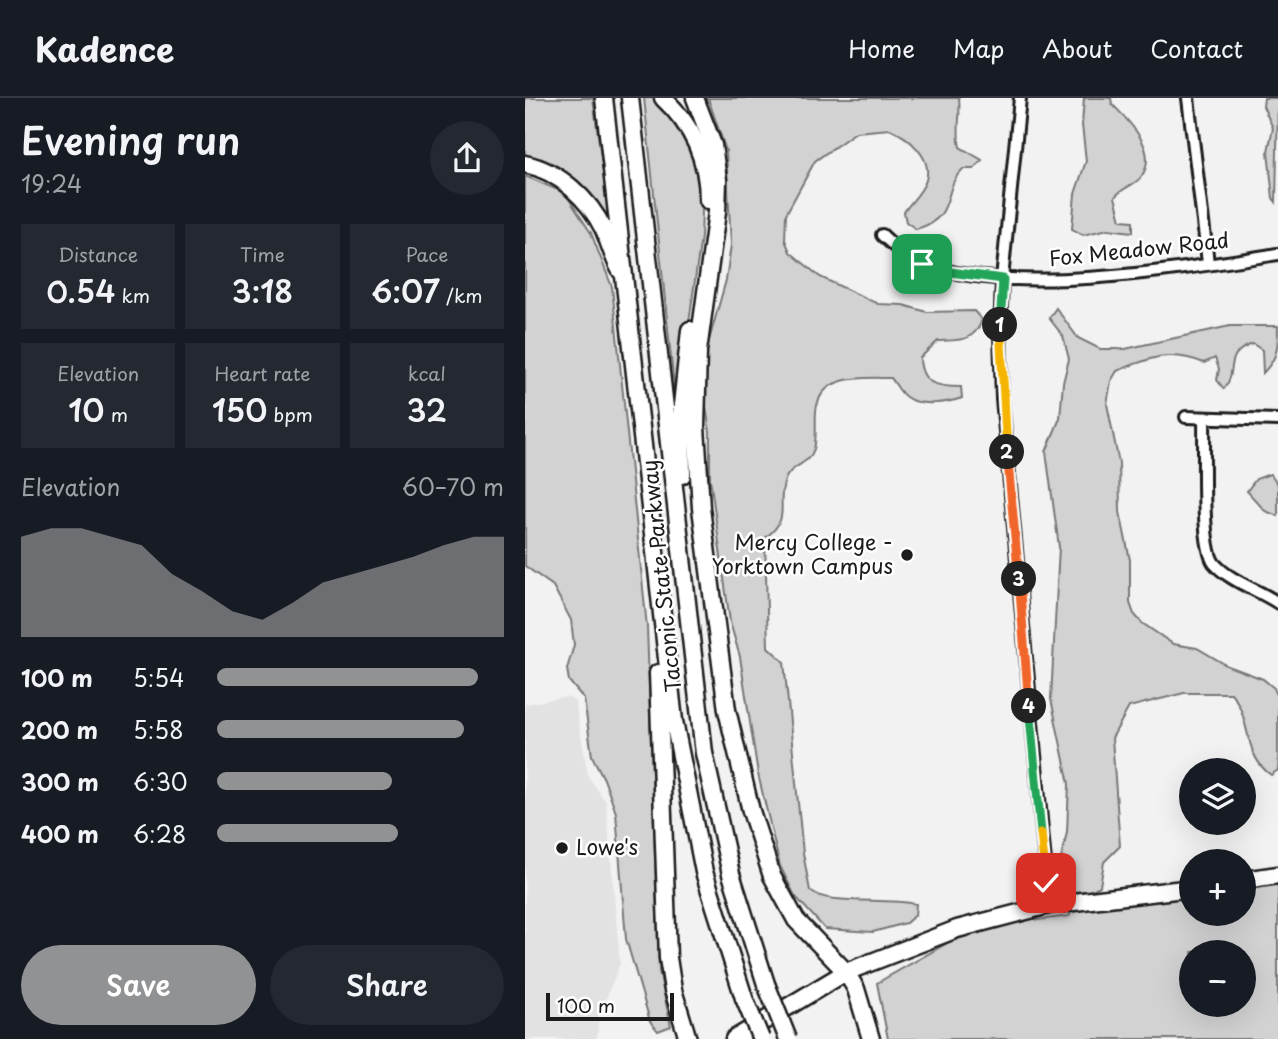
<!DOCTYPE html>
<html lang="en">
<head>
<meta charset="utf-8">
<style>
	body { margin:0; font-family:"Playpen Sans",sans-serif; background:#242831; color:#f1f3f6; height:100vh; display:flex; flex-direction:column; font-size:26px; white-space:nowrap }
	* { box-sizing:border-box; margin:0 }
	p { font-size:23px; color:#9ea1a6 }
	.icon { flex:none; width:38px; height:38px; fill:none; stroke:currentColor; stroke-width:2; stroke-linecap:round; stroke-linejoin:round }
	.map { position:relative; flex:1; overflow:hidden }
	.drawer { display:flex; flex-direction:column; background:#171b24; width:525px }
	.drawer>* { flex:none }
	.buttons { position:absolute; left:654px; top:660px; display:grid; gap:14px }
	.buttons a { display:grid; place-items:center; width:77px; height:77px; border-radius:50%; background:#171b24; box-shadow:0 7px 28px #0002; font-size:35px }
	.scale { position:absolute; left:21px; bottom:18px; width:128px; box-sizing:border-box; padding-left:7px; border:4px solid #1c1c1c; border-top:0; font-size:19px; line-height:24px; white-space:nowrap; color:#1c1c1c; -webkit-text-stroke:5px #fff; paint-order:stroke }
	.pin { position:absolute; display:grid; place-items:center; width:60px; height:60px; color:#fff; margin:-30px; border-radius:14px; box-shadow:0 4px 10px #0006 }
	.km { position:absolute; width:35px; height:35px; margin:-18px; border-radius:50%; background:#222; color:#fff; font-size:19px; line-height:35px; text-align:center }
	.round { display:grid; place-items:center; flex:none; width:74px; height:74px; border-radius:37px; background:#242831 }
	.summary { display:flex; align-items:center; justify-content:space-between; height:119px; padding:0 21px }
	h1 { font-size:38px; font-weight:600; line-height:52px }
	.figures { display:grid; grid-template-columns:repeat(3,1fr); gap:10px; height:119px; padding:7px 21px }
	.figures div { display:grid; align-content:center; border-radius:0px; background:#242831; text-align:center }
	.figures b { font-size:30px; font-weight:600 }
	.figures small { font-size:19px; font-weight:400 }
	.figures p { font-size:19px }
	.chart { height:196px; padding:14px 21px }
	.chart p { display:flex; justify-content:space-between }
	.chart svg { width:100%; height:126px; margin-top:7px; fill:#919294; opacity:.7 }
	.cta { display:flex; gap:14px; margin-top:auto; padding:14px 21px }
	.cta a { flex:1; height:80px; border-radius:42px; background:#919294; color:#fff; font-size:28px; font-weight:600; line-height:80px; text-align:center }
	.cta a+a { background:#242831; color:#f1f3f6 }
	ul { padding:0 21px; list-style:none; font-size:23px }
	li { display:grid; grid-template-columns:112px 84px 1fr; align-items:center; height:52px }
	li i { height:18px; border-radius:9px; background:#919294 }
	header { display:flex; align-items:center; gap:42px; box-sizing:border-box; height:98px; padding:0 35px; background:#171b24; border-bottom:2px solid #363941 }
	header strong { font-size:33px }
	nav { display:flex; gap:38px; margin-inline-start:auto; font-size:24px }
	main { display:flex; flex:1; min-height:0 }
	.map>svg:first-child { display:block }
	.built { fill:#e2e2e2 }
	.green { fill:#d2d2d2; stroke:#777; stroke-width:2; fill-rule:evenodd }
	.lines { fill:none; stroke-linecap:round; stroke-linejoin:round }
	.minor-casing { stroke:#1c1c1c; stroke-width:16 }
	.highway-casing { stroke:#1c1c1c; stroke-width:21 }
	.minor { stroke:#fff; stroke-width:10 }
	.highway { stroke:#fff; stroke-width:16 }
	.highway-bridge-casing { stroke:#1c1c1c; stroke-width:21; stroke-linecap:butt }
	.highway-bridge { stroke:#fff; stroke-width:16 }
	.split-1-casing { stroke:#fff; stroke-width:14 }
	.split-2-casing { stroke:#fff; stroke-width:14 }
	.split-3-casing { stroke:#fff; stroke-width:14 }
	.split-4-casing { stroke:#fff; stroke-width:14 }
	.split-5-casing { stroke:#fff; stroke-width:14 }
	.split-6-casing { stroke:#fff; stroke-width:14 }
	.split-1 { stroke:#22a559; stroke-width:9 }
	.split-2 { stroke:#f5b400; stroke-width:9 }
	.split-3 { stroke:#f0652b; stroke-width:9 }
	.split-4 { stroke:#f0652b; stroke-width:9 }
	.split-5 { stroke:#22a559; stroke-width:9 }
	.split-6 { stroke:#f5b400; stroke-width:9 }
	.poi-dot { fill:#1c1c1c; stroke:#fff; stroke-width:2.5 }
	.labels { text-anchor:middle; stroke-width:5; stroke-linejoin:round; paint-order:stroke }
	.street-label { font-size:21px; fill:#1c1c1c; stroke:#fff }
	.poi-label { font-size:21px; fill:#1c1c1c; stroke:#fff; text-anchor:end }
</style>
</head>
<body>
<header>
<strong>Kadence</strong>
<nav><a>Home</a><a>Map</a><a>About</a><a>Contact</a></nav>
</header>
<main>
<section class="drawer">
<div class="summary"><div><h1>Evening run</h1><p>19:24</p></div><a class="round"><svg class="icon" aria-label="share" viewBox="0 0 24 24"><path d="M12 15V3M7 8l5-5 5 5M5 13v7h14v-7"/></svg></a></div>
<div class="figures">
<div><p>Distance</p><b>0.54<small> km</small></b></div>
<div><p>Time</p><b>3:18</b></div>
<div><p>Pace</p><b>6:07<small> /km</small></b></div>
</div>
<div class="figures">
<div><p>Elevation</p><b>10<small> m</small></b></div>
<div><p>Heart rate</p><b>150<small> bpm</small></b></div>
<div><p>kcal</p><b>32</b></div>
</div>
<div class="chart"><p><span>Elevation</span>60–70 m</p>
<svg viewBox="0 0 160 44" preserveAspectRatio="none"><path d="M0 44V9L10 6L20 6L30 9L40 12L50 22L60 28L70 35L80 38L90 32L100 25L110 22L120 19L130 16L140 12L150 9L160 9V44z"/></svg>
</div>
<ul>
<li><b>100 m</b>5:54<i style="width:91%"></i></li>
<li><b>200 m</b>5:58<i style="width:86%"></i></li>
<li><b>300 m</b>6:30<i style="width:61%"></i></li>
<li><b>400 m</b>6:28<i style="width:63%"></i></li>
</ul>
<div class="cta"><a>Save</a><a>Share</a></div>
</section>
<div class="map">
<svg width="753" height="941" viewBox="0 0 753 941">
	<rect width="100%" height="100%" fill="#f2f2f2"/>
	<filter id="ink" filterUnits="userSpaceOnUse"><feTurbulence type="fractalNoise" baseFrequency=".0143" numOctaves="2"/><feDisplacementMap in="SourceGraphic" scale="14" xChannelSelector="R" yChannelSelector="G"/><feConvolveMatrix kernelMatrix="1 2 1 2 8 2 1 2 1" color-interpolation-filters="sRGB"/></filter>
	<g filter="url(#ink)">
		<!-- built -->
		<path class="built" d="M42,599L50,603L63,678L81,704L95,866L74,917L72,941H0V606Z"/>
		<!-- green -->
		<g class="green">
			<path d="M0,0H68L84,117L81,120L0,62Z"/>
			<path d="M119,0H131L149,19L173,58L178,87L176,139L154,296L150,298Z"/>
			<path d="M183,0H434C436,17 431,32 435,49L457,62L449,71H438C416,90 433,120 391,131L381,124L379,114C386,104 398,93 401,82C408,59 383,39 365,31L331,34L290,63L261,116L260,142L265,154L295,179L353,206L378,207L402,214L449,213L457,222C449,244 434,242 413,243L395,260C396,287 413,289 436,289L437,300C423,305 394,309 381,299C375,295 371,286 366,280C338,280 295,275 291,313C290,325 292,340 289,351C284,367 265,367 260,382C250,408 268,419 240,440L243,549L259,564L278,755L285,793C305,808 360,799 391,806L390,817L381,825L348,834L300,831L270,798L255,768L233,676L215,559L205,524L185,380V334L178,289L181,253L201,182L206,147L201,53Z"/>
			<path d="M559,0H586L587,6C604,23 635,53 616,79C609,88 598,89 590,99L596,122L608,123V134L583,131L558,137L547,131L550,96L561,63L557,27Z"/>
			<path d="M739,0H753L751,104L748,100L743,53L748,30L738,8Z"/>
			<path d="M0,78L40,95L66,135L87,189L122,529L134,873L146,928L133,933L125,923L101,841L91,715L79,681L67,658L59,601L44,583L42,571L49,547L46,522L28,488L0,468Z"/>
			<path d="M531,210L553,240L575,251H600L705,228H753C753,249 753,260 738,275L737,252L728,246C697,256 714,272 699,291L692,282L694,271L690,260L679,265C644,251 625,260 592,273L586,283L582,306L594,365L595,414L605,462V505L609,516L617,525L648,546L672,550L703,568L738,581L749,590L753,600V672L746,677C717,657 727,619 706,595H659L604,609L587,640L595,748L579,764L575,788L565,793L542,794L531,783L542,734L544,686L526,601L534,449L521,354L535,320L538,285L544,261L538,238L524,220Z"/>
			<path d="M745,376L753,387V418L740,413L722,393L731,381Z"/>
			<path d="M753,783V941H363L352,885L426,843L504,818L513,822L544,818L548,812L667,795V816H719V788ZM667,854H719V906H667Z"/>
		</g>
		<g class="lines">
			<!-- minor casing -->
			<g class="minor-casing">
				<g id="minor">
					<path d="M495,0L477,181L475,236L477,301L524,807"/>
					<path d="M663,0L683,165"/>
					<path d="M357,137C369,148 380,159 396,165C485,200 658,171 753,156"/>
					<path d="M661,319L753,322"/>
					<path d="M679,320C680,348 675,446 689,465C704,483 734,492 753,505"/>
				</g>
			</g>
			<!-- highway casing -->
			<g class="highway-casing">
				<g id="highway">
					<path d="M79,0L149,623L179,774L219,900"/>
					<path d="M105,0L179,655L206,776L241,886"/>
					<path d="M138,0C167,27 183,62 183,102"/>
					<path d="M170,0L188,47L193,82L192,114L173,253L171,329L176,410L202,612L226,713L247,778L271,822L321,874L331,891L346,941"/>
					<path d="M0,66C34,73 64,101 79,132C85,146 88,160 96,173"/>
					<path d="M157,377L156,317L165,232"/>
					<path d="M133,575L143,860L148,892L163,941"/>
					<path d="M719,782L753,777"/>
					<path d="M209,941L321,874L432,831L524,807L667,790"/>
				</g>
			</g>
			<!-- minor -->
			<use href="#minor" class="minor"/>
			<!-- highway -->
			<use href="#highway" class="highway"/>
			<!-- highway-bridge casing -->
			<g class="highway-bridge-casing">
				<g id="highway-bridge">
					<path d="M241,886L263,941"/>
					<path d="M219,900L236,941"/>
				</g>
			</g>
			<!-- highway-bridge -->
			<use href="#highway-bridge" class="highway-bridge"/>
		</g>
	</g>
	<g class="lines" filter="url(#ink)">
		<!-- split-1 casing -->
		<g class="split-1-casing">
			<path id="split-1" d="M397,166L425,174L478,181L475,227"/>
		</g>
		<!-- split-2 casing -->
		<g class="split-2-casing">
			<path id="split-2" d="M475,227L482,354"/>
		</g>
		<!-- split-3 casing -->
		<g class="split-3-casing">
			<path id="split-3" d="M482,354L494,481"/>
		</g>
		<!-- split-4 casing -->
		<g class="split-4-casing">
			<path id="split-4" d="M494,481L504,608"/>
		</g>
		<!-- split-5 casing -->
		<g class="split-5-casing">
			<path id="split-5" d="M504,608L516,735"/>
		</g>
		<!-- split-6 casing -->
		<g class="split-6-casing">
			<path id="split-6" d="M516,735L521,785"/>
		</g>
		<!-- split-1 -->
		<use href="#split-1" class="split-1"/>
		<!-- split-2 -->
		<use href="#split-2" class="split-2"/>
		<!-- split-3 -->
		<use href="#split-3" class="split-3"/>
		<!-- split-4 -->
		<use href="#split-4" class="split-4"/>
		<!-- split-5 -->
		<use href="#split-5" class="split-5"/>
		<!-- split-6 -->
		<use href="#split-6" class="split-6"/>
	</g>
	<!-- markers -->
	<g class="poi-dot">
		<circle cx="382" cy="457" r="7"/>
		<circle cx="37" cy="750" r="7"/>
	</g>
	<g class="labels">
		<!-- street labels -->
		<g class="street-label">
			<text transform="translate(614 152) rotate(-6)" y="7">Fox Meadow Road</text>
			<text transform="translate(137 478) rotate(-96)" y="7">Taconic State Parkway</text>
		</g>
		<!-- poi labels -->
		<g class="poi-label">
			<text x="368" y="452">Mercy College -<tspan x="368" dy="24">Yorktown Campus</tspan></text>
			<text x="51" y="757" text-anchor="start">Lowe's</text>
		</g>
	</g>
</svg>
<div class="buttons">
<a><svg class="icon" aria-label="layers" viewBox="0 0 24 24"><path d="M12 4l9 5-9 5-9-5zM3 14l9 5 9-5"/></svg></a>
<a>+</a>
<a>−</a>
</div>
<div class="scale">100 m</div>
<div class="pin" style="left:397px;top:166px;background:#1e9e55"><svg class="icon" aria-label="arrive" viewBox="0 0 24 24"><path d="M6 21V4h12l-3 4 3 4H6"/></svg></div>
<div class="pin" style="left:521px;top:785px;background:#d93025"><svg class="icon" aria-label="check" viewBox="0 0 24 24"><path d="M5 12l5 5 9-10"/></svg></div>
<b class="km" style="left:475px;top:227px">1</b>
<b class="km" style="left:482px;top:354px">2</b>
<b class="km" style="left:494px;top:481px">3</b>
<b class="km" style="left:504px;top:608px">4</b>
</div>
</main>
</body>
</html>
